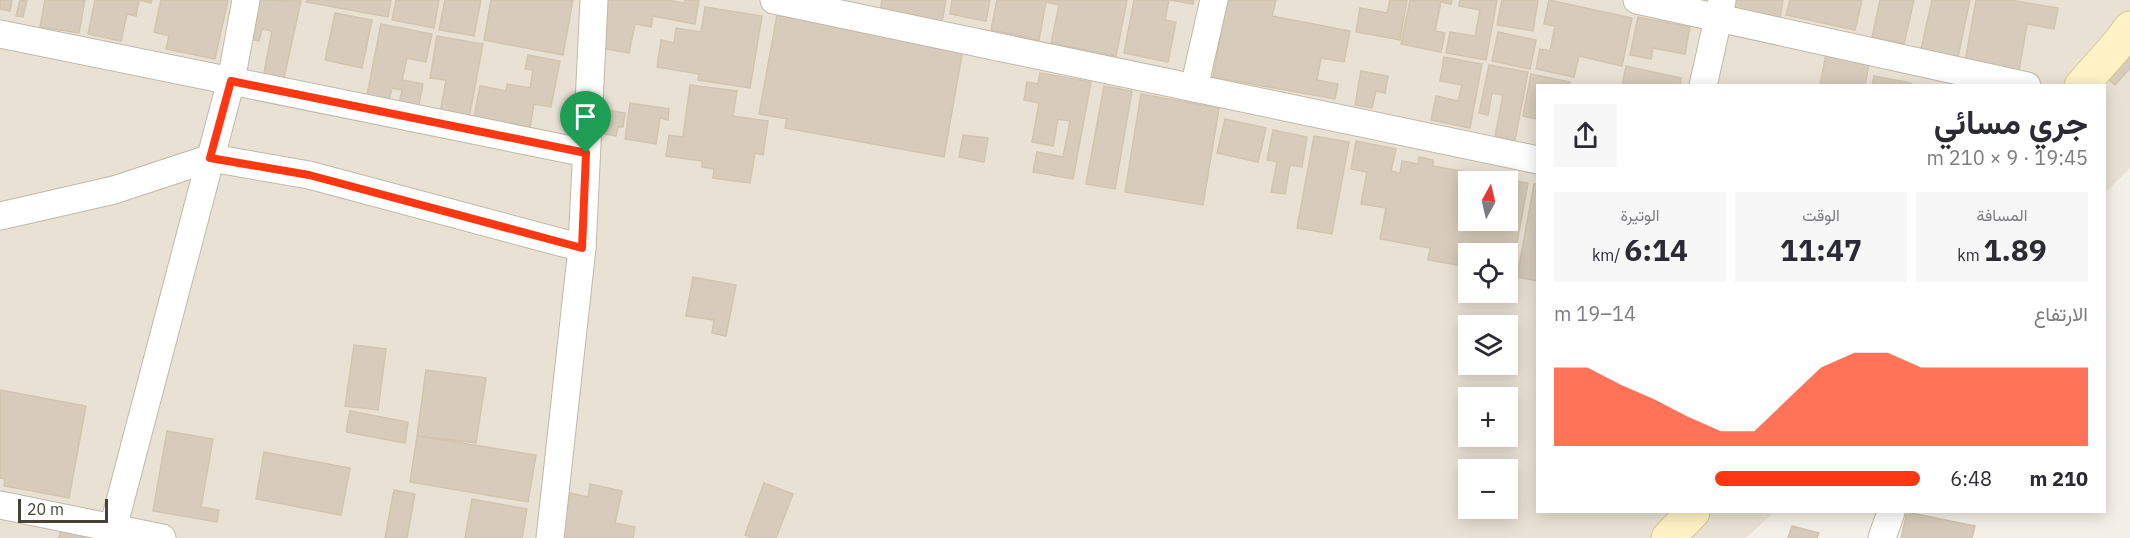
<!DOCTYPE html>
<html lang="ar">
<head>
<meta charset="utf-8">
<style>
	body { margin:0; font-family:"IBM Plex Sans",Vazirmatn,sans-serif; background:#f7f7f7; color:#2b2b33; direction:rtl; height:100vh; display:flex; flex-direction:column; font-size:22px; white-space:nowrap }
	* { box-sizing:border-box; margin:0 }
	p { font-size:20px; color:#7c7c81 }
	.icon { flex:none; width:33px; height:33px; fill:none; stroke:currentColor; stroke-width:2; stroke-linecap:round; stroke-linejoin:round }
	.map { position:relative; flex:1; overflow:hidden; direction:ltr }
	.sheet { position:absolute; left:1536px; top:84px; width:570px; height:429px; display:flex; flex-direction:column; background:#fff; border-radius:0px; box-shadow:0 3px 15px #0003; direction:rtl }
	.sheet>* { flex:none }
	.needle { width:39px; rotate:8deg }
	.buttons { position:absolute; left:1458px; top:171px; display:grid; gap:12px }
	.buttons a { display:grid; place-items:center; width:60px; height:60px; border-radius:0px; background:#fff; box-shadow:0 3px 15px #0003; font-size:30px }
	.scale { position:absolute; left:18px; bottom:15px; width:90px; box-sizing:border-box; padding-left:6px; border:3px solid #484135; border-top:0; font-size:16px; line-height:21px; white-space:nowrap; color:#484135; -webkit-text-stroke:4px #fff; paint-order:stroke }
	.pin { position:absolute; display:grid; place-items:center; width:51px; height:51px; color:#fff; margin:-62px -26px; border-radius:50% 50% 50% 0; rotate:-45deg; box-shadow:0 0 6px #0007 }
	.pin .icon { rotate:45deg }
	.round { display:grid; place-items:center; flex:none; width:63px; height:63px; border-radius:0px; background:#f7f7f7 }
	.headline { display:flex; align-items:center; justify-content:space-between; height:102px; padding:0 18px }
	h1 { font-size:33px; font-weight:700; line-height:45px }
	.stats { display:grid; grid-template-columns:repeat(3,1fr); gap:9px; height:102px; padding:6px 18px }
	.stats div { display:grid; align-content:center; border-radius:0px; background:#f7f7f7; text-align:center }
	.stats b { font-size:30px; font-weight:700 }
	.stats small { font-size:16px; font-weight:400 }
	.stats p { font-size:16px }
	.chart { height:168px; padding:12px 18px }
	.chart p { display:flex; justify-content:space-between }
	.chart svg { width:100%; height:108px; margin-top:6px; fill:#ff3813; opacity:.7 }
	ul { padding:0 18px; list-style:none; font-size:20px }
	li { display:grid; grid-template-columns:96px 72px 1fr; align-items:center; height:45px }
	li i { height:15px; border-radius:8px; background:#ff3813 }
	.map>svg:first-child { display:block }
	.residential { fill:#e9e2d4; fill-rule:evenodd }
	.building { fill:#d7ccbb; stroke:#d2c4ae; stroke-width:1.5; fill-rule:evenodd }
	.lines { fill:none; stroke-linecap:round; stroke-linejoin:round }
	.street-casing { stroke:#c1b8a9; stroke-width:29 }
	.secondary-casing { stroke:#d8c594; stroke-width:35 }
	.street { stroke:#fff; stroke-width:27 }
	.secondary { stroke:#fff2c6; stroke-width:33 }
	.route-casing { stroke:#fff; stroke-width:12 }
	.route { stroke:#ff3813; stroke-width:8 }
</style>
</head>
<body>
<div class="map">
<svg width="2130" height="538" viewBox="0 0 2130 538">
	<rect width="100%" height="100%" fill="#f4f0e7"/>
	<!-- residential -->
	<path class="residential" d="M0,0H2130V168L2105,193L2104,86H1538V512H1774L1746,538H0ZM1468,182H1508V220H1468ZM1468,254H1508V292H1468ZM1468,326H1508V364H1468ZM1468,398H1508V436H1468ZM1468,470H1508V508H1468Z"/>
	<!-- building -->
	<g class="building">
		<path d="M0,0H12L10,11L0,9Z"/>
		<path d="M20,0H27L23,17L16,16Z"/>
		<path d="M45,0H85L79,33L40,27Z"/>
		<path d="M95,0H152L151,3L139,0L136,16L127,14L121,41L88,34Z"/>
		<path d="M161,0H228L215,59L166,49L169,36L154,32Z"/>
		<path d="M237,0L301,1L284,78L264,73L272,31L262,29L259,41L230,35Z"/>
		<path d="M307,0H391L388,17L306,2Z"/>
		<path d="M396,0H439L434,28L392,20Z"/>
		<path d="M445,0H481L474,36L439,30Z"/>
		<path d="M491,0H573L563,55L484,40Z"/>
		<path d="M603,0H667L684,3L685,0H699L695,24L653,16L651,27L635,24L629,53L594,47Z"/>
		<path d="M882,0H946L942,22L880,11Z"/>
		<path d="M952,0H990L986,21L950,14Z"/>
		<path d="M997,0H1127L1116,56L1051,43L1059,5L1046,2L1039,40L991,30Z"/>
		<path d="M1134,0H1194L1193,4L1169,0L1165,20L1176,22L1168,62L1124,53Z"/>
		<path d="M1227,0H1276L1272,16L1350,31L1344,62L1321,58L1317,80L1338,84L1335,99L1213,77Z"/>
		<path d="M1390,0H1407L1400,40L1356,32L1360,8L1387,13Z"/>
		<path d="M1410,0H1452L1451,4L1441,2L1435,31L1445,33L1441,52L1401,44Z"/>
		<path d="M1460,0H1497L1486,60L1446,53L1450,32L1475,36L1480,10L1459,6Z"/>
		<path d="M1502,0H1538L1533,31L1497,25Z"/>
		<path d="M1549,0L1632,18L1622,66L1579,56L1574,77L1536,69L1540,49L1550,51L1555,26L1544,24Z"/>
		<path d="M1732,0H1783L1780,18L1730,7Z"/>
		<path d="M1790,0H1862L1855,30L1786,15Z"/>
		<path d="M1880,0H1914L1904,44L1872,37Z"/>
		<path d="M1932,0H1970L1958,57L1921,49Z"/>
		<path d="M1976,0H2010L2058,8L2054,29L2027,24L2019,71L1965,62Z"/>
		<path d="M705,7L762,16L750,88L698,80L699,74L657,67L661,40L674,43L676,28L701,32Z"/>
		<path d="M335,13L372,20L362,68L325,60Z"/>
		<path d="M777,15L963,49L944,157L785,128L787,119L759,114Z"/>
		<path d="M1638,17L1690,27L1685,54L1653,48L1651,59L1630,55Z"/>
		<path d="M381,24L432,34L426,62L407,58L402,80L423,84L418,109L399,104L402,90L392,88L389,100L367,95Z"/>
		<path d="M1498,32L1536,40L1530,69L1492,61Z"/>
		<path d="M437,36L483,44L469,118L440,113L446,80L430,78Z"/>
		<path d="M2130,44V68L2115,85L2103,75Z"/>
		<path d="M1826,54L1869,63L1865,86H1820Z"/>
		<path d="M528,55L560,61L551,107L534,104L529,133L473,122L480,86L506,91L507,84L530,88L533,70L525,69Z"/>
		<path d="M1444,57L1482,64L1470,128L1431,120L1436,96L1458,101L1462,85L1440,81Z"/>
		<path d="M1489,65L1528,72L1515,140L1495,136L1503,95L1492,93L1488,115L1479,113Z"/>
		<path d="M1626,66L1681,78L1680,86H1622Z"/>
		<path d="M1361,71L1388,76L1385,93L1376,91L1372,108L1355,105Z"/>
		<path d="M1040,73L1091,82L1073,179L1033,172L1037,152L1063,157L1070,121L1058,119L1053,146L1032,142L1039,103L1024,100L1027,82L1038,84Z"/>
		<path d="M1531,74L1570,82V86H1538V119L1523,116Z"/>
		<path d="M1874,76L1911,83V86H1872Z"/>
		<path d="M690,85L737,91L733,116L768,121L763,155L755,153L750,183L713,178L714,169L702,167V161L666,156L669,135L683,137Z"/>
		<path d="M1104,86L1132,91L1115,189L1086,184Z"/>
		<path d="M1141,94L1219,108L1203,205L1125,192Z"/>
		<path d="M630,103L669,109L668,120L660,118L656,144L625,139Z"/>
		<path d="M602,109L625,113L623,127H618L616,136L598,133Z"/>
		<path d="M1225,119L1266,128L1258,162L1217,153Z"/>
		<path d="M1273,130L1307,137L1302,167L1290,165L1285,194L1271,192L1277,162L1267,160Z"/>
		<path d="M963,135L988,138L984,162L959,157Z"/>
		<path d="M1314,136L1349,142L1332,234L1297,228Z"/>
		<path d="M1356,141L1396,149L1391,171L1400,173L1402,161L1418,164L1419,157L1433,160V166L1528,183L1511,275H1508V254H1468V267L1428,260L1430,248L1380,239L1386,208L1361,204L1367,172L1351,169ZM1468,182H1508V220H1468Z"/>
		<path d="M1534,184H1538V281L1517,277Z"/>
		<path d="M693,277L736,285L726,336L712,333L714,320L686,316Z"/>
		<path d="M354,345L386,349L378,410L345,406Z"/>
		<path d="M426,370L486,378L476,443L417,436Z"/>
		<path d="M0,390L86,406L69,498L4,486L5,479L0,478Z"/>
		<path d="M350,411L408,422L405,443L346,432Z"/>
		<path d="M167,431L213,439L201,507L219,510L217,522L153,511Z"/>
		<path d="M417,436L536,455L528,502L410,482Z"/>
		<path d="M264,452L350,468L341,515L256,499Z"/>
		<path d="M764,483L793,494L776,538H753L745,535Z"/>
		<path d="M590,484L622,491L615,523L635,527L633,538H561L570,493L588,497Z"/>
		<path d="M394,490L415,494L407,538H385Z"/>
		<path d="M472,499L527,509L522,538H465Z"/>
		<path d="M1907,512L1975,526L1972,538H1901Z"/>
		<path d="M62,526L114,538H59Z"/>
		<path d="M1792,526L1819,533L1817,538H1788Z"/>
	</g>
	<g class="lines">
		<!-- street casing -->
		<g class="street-casing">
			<g id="street">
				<path d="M774,0L1538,160"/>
				<path d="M1637,0L2027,86"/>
				<path d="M0,34L586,153"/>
				<path d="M1703,86L1722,1"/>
				<path d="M1194,88L1214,0"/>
				<path d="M0,216L114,190L211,158L309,175L582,248"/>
				<path d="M0,505L162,538"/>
				<path d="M113,528L231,81L246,0"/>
				<path d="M550,538L582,248L594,0"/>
				<path d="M1882,538L1891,512"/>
			</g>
		</g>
		<!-- secondary casing -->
		<g class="secondary-casing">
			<g id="secondary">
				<path d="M2081,86L2119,43L2130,28"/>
				<path d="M1668,538L1693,512"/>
			</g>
		</g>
		<!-- street -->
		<use href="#street" class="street"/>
		<!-- secondary -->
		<use href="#secondary" class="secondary"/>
	</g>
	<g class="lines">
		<!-- route casing -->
		<g class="route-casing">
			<path id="route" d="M231,81L586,153L582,248L309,175L210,158Z"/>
		</g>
		<!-- route -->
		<use href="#route" class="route"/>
	</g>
</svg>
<div class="buttons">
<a><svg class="needle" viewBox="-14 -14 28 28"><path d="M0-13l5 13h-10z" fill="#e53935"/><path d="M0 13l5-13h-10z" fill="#7c7c81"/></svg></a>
<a><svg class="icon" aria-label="locate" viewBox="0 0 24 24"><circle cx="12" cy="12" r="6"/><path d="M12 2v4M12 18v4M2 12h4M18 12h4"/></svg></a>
<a><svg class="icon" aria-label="layers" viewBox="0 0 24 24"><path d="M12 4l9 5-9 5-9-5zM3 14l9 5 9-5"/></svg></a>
<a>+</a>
<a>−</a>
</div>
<div class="scale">20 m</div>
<div class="pin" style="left:586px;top:153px;background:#1e9e55"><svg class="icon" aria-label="arrive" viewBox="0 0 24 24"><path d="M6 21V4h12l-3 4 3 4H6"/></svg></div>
<section class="sheet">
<div class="headline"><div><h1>جري مسائي</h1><p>19:45 · 9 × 210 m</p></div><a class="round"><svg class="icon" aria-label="share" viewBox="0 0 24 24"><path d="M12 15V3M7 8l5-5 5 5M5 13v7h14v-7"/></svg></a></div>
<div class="stats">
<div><p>المسافة</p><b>1.89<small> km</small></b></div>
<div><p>الوقت</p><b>11:47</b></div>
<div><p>الوتيرة</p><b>6:14<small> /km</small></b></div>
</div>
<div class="chart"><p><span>الارتفاع</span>14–19 m</p>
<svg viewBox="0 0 160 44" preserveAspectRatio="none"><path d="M0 44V12L10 12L20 19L30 25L40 32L50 38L60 38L70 25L80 12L90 6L100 6L110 12L120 12L130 12L140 12L150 12L160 12V44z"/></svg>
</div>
<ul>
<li><b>210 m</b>6:48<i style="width:56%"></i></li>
</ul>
</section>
</div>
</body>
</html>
